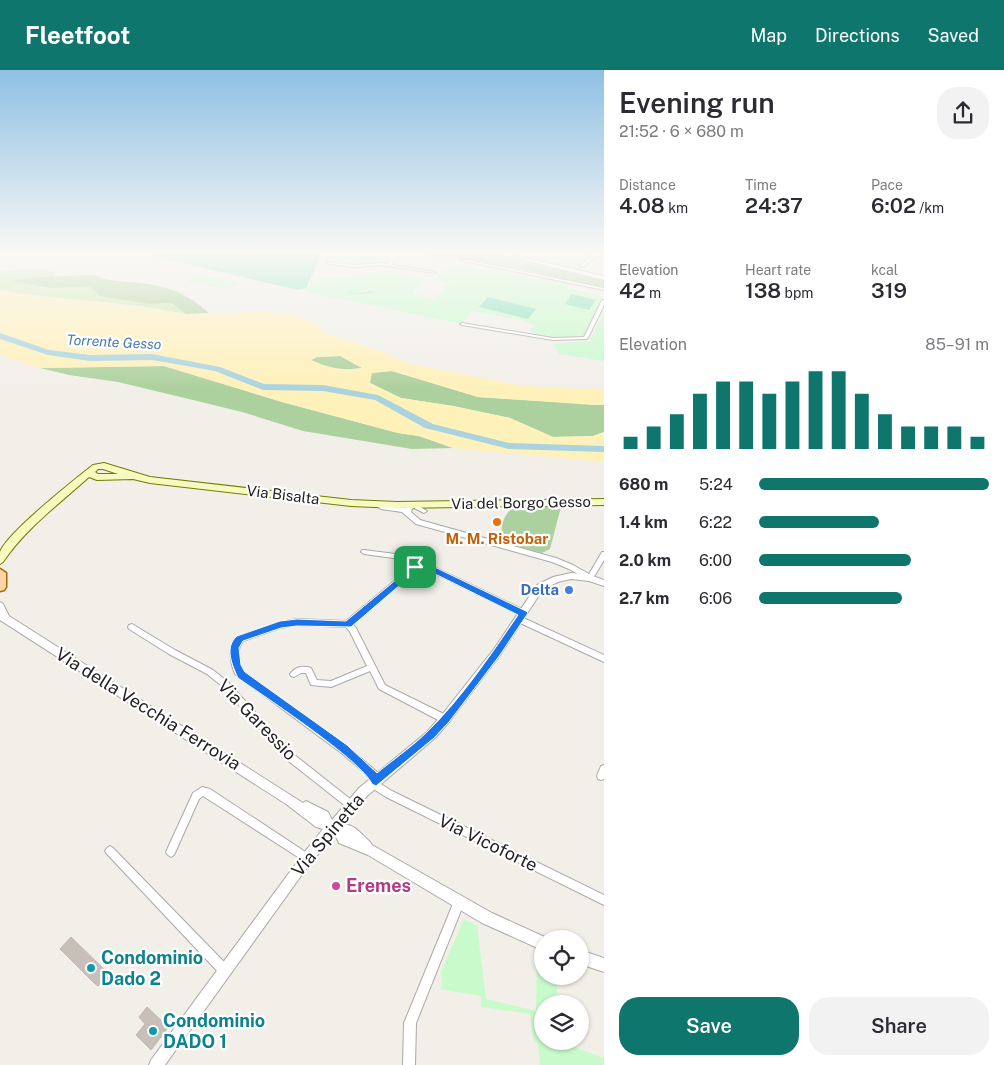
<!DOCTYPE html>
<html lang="en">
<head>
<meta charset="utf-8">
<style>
	body { margin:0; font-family:"Public Sans",sans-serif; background:#f2f2f3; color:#2b2b33; height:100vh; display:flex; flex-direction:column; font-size:19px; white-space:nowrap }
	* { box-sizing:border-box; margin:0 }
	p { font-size:16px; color:#7c7c81 }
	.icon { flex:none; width:28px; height:28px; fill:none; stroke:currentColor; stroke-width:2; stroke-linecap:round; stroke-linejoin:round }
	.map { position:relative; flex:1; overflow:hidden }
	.sheet { display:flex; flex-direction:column; background:#fff; width:400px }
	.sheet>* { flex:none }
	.fabs { position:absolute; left:534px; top:860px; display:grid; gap:10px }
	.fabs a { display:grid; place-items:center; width:55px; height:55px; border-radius:50%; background:#fff; box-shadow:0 1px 4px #0004; font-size:25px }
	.pin { position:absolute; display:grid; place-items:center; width:42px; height:42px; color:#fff; margin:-21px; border-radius:10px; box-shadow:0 2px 8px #0006 }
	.round { display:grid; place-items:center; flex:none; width:52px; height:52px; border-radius:20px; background:#f2f2f3 }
	.headline { display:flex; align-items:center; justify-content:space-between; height:85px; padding:0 15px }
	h1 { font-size:28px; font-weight:600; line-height:38px }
	.metrics { display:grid; grid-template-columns:repeat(3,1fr); gap:8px; height:85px; padding:5px 15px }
	.metrics div { display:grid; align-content:center }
	.metrics b { font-size:21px; font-weight:600 }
	.metrics small { font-size:14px; font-weight:400 }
	.metrics p { font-size:14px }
	.chart { height:140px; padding:10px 15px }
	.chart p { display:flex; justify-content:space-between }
	.chart svg { width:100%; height:90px; margin-top:5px; stroke:#0f766e; stroke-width:6 }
	.action { display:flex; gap:10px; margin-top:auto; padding:10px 15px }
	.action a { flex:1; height:58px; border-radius:20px; background:#0f766e; color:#fff; font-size:20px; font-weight:600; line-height:58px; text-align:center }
	.action a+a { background:#f2f2f3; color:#2b2b33 }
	ul { padding:0 15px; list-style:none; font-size:16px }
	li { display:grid; grid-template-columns:80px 60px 1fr; align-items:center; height:38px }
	li i { height:12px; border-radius:6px; background:#0f766e }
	header { display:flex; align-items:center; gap:30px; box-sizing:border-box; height:70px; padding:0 25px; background:#0f766e; color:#fff }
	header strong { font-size:24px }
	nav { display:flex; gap:28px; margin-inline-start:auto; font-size:18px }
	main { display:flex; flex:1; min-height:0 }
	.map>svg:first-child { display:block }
	.grass { fill:#cdebb0 }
	.forest { fill:#add19e }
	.sand { fill:#fff1ba; fill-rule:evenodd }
	.park { fill:#c8facc }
	.pitch { fill:#88e0be }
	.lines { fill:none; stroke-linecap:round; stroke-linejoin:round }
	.stream { stroke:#aad3df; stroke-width:1 }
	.river { fill:#aad3df; fill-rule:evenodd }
	.building { fill:#c7bfb8; stroke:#c4b6ab }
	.minor-casing { stroke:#a9a9a9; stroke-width:2 }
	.tertiary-casing { stroke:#a9a9a9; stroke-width:2 }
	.secondary-casing { stroke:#707d05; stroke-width:2 }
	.primary-casing { stroke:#a06b00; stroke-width:3 }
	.minor { fill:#fff; fill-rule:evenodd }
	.tertiary { fill:#fff; fill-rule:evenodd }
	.secondary { fill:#f7fabf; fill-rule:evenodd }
	.primary { fill:#fcd6a4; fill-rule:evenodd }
	.rail-casing { stroke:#707070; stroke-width:2.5 }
	.rail { stroke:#fff; stroke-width:1; stroke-dasharray:4; stroke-linecap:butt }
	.route { fill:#1a73e8; stroke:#fff; fill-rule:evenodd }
	.food-dot { fill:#e8710a; stroke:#fff; stroke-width:2 }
	.shop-dot { fill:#3f7fe0; stroke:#fff; stroke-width:2 }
	.hotel-dot { fill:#d1479c; stroke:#fff; stroke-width:2 }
	.culture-dot { fill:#0f9aa8; stroke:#fff; stroke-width:2 }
	.labels { text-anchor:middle; stroke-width:4.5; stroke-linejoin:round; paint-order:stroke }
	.far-water-label { font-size:14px; font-style:italic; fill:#4a7aab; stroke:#fff }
	.street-label { font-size:15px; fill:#222; stroke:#fff }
	.food-label { font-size:15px; font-weight:bold; fill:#c56008; stroke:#fff }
	.shop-label { font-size:15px; font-weight:bold; fill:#366cbe; stroke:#fff; text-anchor:end }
	.near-street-label { font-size:18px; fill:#222; stroke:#fff }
	.near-hotel-label { font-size:18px; font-weight:bold; fill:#b23c85; stroke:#fff; text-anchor:start }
	.near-culture-label { font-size:18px; font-weight:bold; fill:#0d838f; stroke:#fff; text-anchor:start }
</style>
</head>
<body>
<header>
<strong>Fleetfoot</strong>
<nav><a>Map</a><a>Directions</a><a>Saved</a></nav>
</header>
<main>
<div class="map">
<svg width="604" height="995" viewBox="0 0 604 995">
	<rect width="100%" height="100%" fill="#f2efe9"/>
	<!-- grass -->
	<path class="grass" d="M39,199L56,202L52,207L13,211L49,218L90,217L150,234L172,233L186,244C125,231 62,231 0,220V201Z"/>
	<!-- forest -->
	<g class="forest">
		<path d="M423,181H479L604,211V218L521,199L465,190L462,187L454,188Z"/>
		<path d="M93,205C110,212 121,211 139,213C169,216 186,223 209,243L186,244L172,233L150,234L100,226L90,217L49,218L11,211L39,207Z"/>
		<path d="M340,286L362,298C341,301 330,299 311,290L317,287Z"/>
		<path d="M164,296L282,332L398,363L419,366L453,378L412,379L303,361L242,342L193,330L118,312L69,305L40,298Z"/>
		<path d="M392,301L478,327L604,335V362L593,366L553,367L510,348L453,336L401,328L370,313L371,303Z"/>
		<path d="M561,437L550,479L542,483C527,478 495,475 503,452C505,446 508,440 515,438C529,435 547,437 561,437Z"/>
	</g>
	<!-- sand -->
	<path class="sand" d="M0,220L38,227L102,232L186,244L266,242L290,244L312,251L329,265L381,281L411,294L523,316L604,320V335H593L478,327L392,301L372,303L370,313L401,328L453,336L510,348L553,367L593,366L604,362V392L453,378L419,366L398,363L282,332L164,296L40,298L0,285ZM340,286L362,298C343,301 328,298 311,290L317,287Z"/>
	<!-- park -->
	<g class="park">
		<path d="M329,181H391L389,189L385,193H353L324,189Z"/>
		<path d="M523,181H571L590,186L575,200L523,187Z"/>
		<path d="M452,193L539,210L545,207L572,213L568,218L602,226L584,266C565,269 546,268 529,261L535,256L525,251L472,241L462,254L307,222L311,214L324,207L348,208L381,202L425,209L412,223L434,230L449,213L435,209Z"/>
		<path d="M197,205L239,212L230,219L186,212Z"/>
		<path d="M604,243V291L559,284L554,274L590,271Z"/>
		<path d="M464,849L477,856L486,929L536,941L537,886L542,888V906H557V934H542V971H558L604,988V995H540L538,975L533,969L530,944L481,937V926L440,919L442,916L441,902Z"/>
	</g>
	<!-- pitch -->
	<g class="pitch">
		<path d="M132,181H239L253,184L259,181H324L306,218L298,220Z"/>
		<path d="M572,224L596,230L589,240L565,234Z"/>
		<path d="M488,227L536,239L528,249L479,237Z"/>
	</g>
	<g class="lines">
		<!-- stream -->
		<path class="stream" d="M348,222L356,224L373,222"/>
		<!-- river -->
		<path class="river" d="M0,263L49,280L90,285L152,284L220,297L264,314L323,315L378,325L433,354L509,373L604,376V382L509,379L425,358L375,330L323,321L263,320L215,301L152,290L90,291L48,285L0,269Z"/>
	</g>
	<!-- building -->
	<g class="building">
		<path d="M71,867L111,906L106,913L103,910L98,916L94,913L60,879Z"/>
		<path d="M147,937L163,952L165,950L170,955L151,980L136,965L145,954L139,947Z"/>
	</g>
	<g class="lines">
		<!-- minor casing -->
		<g class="minor-casing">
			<g id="minor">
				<path d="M393,181H397L392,195L436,202L434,203L380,195L355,197L329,194L327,193L329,192L355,195L380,193L388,194Z"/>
				<path d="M416,181H424L604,218V220Z"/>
				<path d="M520,181H524L523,188L521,189L519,188Z"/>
				<path d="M598,181H602L583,197H581V195Z"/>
				<path d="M602,230H604V235L588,268L586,269L553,270L462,255L460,254L462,253L553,268L584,267Z"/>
				<path d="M414,433L427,441L424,443L414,438L412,439L411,442L420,450L556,488L573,495L589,504L602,482H604V490L592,510L590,511L569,499L552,492L416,454L402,442L381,439L378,437L381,435L406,438L407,437Z"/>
				<path d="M362,480H364L411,486L526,541L527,543L526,545H520L420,496L353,554L356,558L385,615L448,646L449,649L448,652L445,653L442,652L379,619L370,601L331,617L311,615L306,603H301L294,607L291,606L290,604C295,597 303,595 311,598L317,610L331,611L367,596L350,562L346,557L297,555L280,558L243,571C236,579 239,590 241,600L346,676L376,701L381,714L392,721L604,825V835L386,727L375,720L370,707L340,682L235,604C230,592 228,578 237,567L280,552L297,549L346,551L415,494L408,490L364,484L361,482Z"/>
				<path d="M519,546L604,585V592L516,551L515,549L516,547Z"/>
				<path d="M132,554L175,580L213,600L228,612L292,683L354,732L356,735L354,738L351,739L348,738L286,689L222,616L207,604L169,584L129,559L128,557L129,555Z"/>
				<path d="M604,695V709L601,710L598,709L597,706L601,696Z"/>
				<path d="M202,717L210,719L310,785L312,788L310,791L307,793L304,791L203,726L199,729L174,785L171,787L168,785L166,782L193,723Z"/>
				<path d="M110,776L113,778L228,896L229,900L228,904L224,905L220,904L107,784L105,781L107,778Z"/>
				<path d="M459,828L463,829L464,833L416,953L415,995H403L404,953L455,829Z"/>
			</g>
		</g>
		<!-- tertiary casing -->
		<g class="tertiary-casing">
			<g id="tertiary">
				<path d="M488,181H496L604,206V210Z"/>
				<path d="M580,181H588L604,186V188Z"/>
				<path d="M571,503L590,505L604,510V516L589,511L571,509L558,512L543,519L500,585L449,652L435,668L367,726L343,755C354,753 362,765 370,772L372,775L492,843L547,868L542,869V880L482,853L368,785L339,773L335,765L311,792L165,995H149L151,990L303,784L323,759L316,757L286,734L0,550V532L3,534L9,546L303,733L306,731L328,742L332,750L359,718L427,662L441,646L494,579L537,515L553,507Z"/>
				<path d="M580,880L604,888V902L580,894Z"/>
			</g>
		</g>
		<!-- secondary casing -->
		<g class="secondary-casing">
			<path id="secondary" d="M104,393L150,407L351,430L397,432L604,429V435L397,438L351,436L150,413L133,409L97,410L89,407C59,434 26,458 3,492L0,494C0,490 0,485 0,482C7,463 74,410 93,395ZM98,399H103L118,404H98L95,402Z"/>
		</g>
		<!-- primary casing -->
		<g class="primary-casing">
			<path id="primary" d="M0,499L6,503V517L4,520L0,521Z"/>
		</g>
		<!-- minor -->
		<use href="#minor" class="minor"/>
		<!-- tertiary -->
		<use href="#tertiary" class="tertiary"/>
		<!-- secondary -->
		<use href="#secondary" class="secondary"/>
		<!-- primary -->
		<use href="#primary" class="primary"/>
		<!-- rail casing -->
		<g class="rail-casing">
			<path id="rail" d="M455,181L462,189"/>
		</g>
		<!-- rail -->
		<use href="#rail" class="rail"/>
	</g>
	<!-- sky -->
	<linearGradient id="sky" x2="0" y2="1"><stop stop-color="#8fc0e4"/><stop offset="0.57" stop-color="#f9f8f5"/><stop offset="1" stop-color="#f9f8f5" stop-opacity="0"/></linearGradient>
	<rect width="604" height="320" fill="url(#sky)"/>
	<!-- route -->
	<path class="route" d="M420,490L526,541L528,543L500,585L449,652L434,668L376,716L372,714C361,690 265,627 238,608C232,595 224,577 237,566L280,551L297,549L346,551ZM421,497L518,545C492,583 461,629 428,661C413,676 394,689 377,703L347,675L245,602L241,595L239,578L243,571L281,558L297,556L351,557Z"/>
	<!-- markers -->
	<circle class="food-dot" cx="497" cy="452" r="5"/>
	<circle class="shop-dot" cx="569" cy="520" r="5"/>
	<circle class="hotel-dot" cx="336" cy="816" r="5"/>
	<g class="culture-dot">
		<circle cx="91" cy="898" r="5"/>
		<circle cx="153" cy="961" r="5"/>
	</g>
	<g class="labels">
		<!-- far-water labels -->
		<g class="far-water-label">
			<text transform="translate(114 272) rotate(3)" y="5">Torrente Gesso</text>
		</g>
		<!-- street labels -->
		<g class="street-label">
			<text transform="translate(283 425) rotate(7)" y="5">Via Bisalta</text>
			<text transform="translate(521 433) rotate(-1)" y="5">Via del Borgo Gesso</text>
		</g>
		<!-- food labels -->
		<g class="food-label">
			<text x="497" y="474">M. M. Ristobar</text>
		</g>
		<!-- shop labels -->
		<g class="shop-label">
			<text x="559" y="525">Delta</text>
		</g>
		<!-- near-street labels -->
		<g class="near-street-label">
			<text transform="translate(148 639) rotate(32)" y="6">Via della Vecchia Ferrovia</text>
			<text transform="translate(257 650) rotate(46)" y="6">Via Garessio</text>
			<text transform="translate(328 765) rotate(-50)" y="6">Via Spinetta</text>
			<text transform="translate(488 773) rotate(26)" y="6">Via Vicoforte</text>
		</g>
		<!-- near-hotel labels -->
		<g class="near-hotel-label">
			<text x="346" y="822">Eremes</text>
		</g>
		<!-- near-culture labels -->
		<g class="near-culture-label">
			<text x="101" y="894">Condominio<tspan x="101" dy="21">Dado 2</tspan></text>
			<text x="163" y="957">Condominio<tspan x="163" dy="21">DADO 1</tspan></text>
		</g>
	</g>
</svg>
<div class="fabs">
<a><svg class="icon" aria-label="locate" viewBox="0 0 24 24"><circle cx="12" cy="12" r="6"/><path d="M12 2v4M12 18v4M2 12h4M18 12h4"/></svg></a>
<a><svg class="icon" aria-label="layers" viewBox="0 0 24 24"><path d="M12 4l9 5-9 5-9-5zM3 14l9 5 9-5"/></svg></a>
</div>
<div class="pin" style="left:415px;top:497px;background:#1e9e55"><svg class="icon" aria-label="arrive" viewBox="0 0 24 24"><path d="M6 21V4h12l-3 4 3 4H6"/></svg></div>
</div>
<section class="sheet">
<div class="headline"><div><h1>Evening run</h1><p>21:52 · 6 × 680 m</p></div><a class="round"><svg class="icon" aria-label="share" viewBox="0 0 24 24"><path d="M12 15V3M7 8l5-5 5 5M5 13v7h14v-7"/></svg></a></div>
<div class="metrics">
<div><p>Distance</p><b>4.08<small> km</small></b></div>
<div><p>Time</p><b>24:37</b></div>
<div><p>Pace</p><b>6:02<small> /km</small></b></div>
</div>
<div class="metrics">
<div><p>Elevation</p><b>42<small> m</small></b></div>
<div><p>Heart rate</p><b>138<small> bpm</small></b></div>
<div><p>kcal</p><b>319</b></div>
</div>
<div class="chart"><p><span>Elevation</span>85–91 m</p>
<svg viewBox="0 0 160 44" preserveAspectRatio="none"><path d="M5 44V38M15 44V33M25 44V27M35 44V17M45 44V11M55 44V11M65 44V17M75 44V11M85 44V6M95 44V6M105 44V17M115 44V27M125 44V33M135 44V33M145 44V33M155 44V38"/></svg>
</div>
<ul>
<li><b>680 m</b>5:24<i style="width:100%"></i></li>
<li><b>1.4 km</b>6:22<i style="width:52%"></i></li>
<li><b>2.0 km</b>6:00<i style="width:66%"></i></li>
<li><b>2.7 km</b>6:06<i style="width:62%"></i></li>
</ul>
<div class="action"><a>Save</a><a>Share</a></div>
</section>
</main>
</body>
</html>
